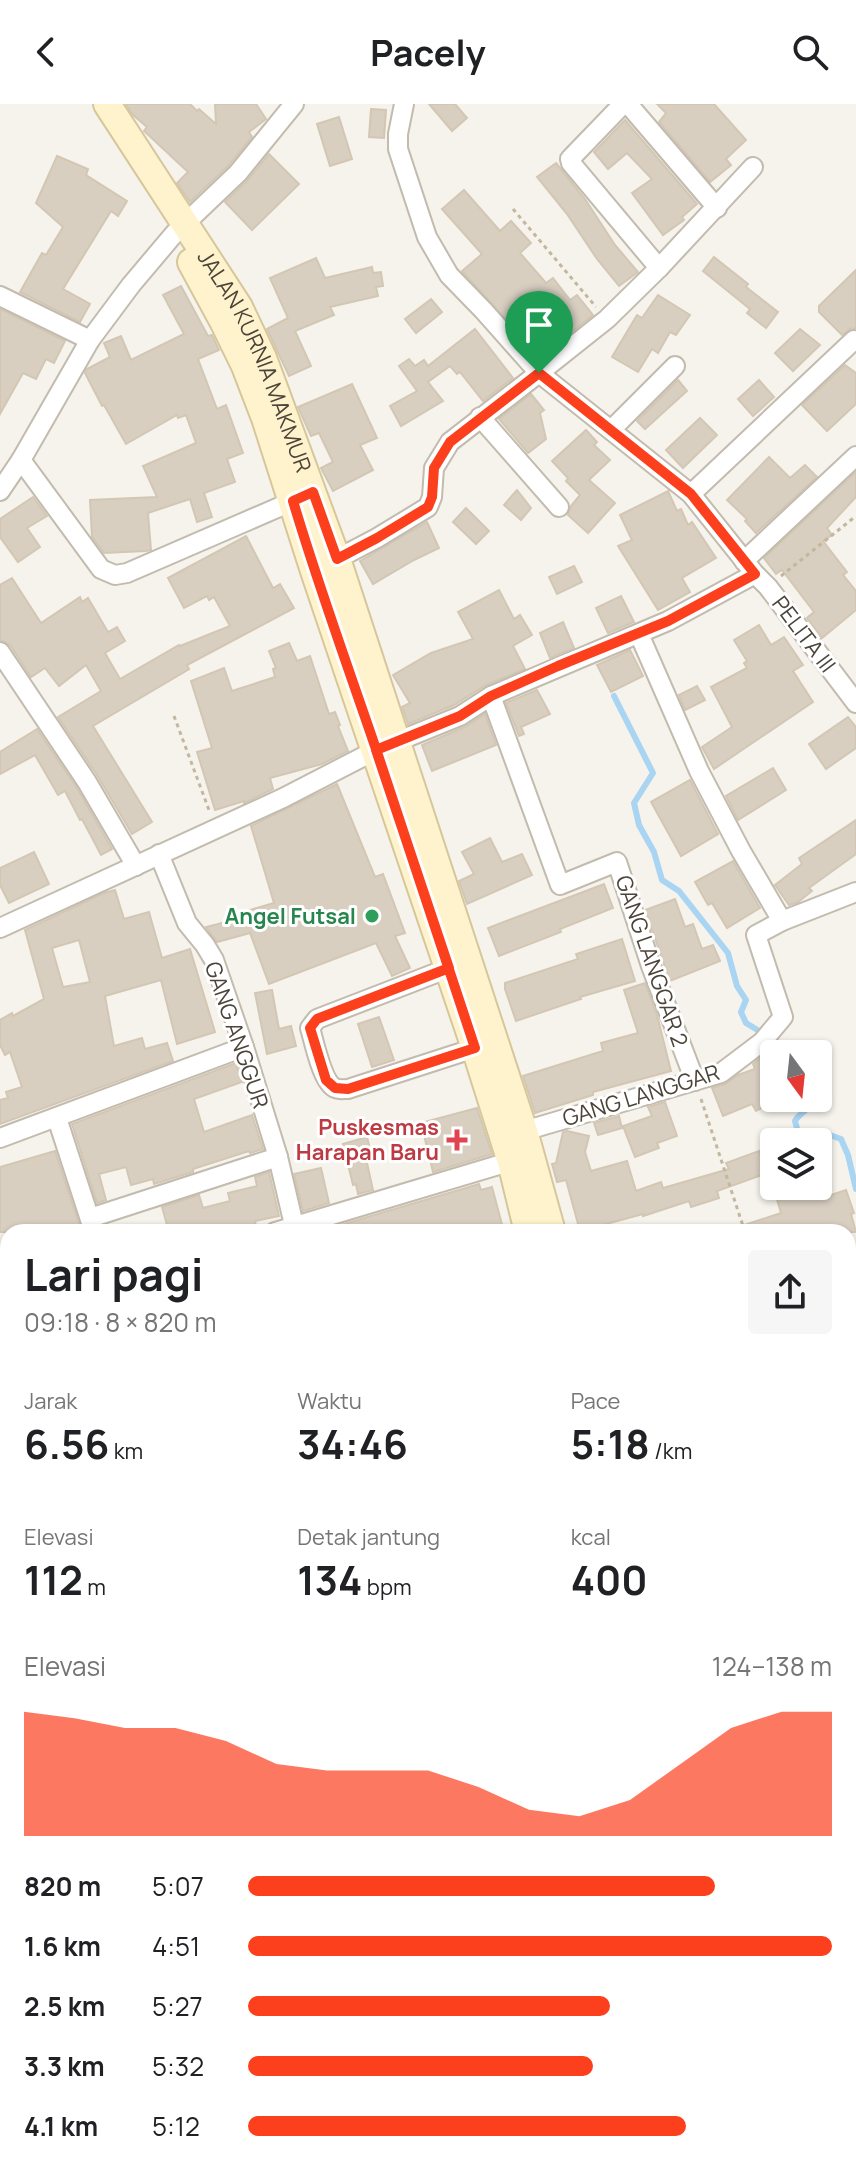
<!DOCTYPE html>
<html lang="id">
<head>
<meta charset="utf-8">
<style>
	body { margin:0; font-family:Manrope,sans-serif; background:#f6f6f6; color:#202124; height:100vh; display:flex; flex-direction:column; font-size:30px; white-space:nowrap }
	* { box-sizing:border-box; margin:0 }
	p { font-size:26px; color:#757577 }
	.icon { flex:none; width:44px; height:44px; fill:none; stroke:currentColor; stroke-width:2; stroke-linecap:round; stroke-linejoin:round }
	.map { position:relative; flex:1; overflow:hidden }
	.panel { position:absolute; left:0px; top:1120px; width:856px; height:950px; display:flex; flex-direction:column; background:#fff; border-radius:24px 24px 0 0; box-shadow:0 2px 6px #0004 }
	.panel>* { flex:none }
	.needle { width:52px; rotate:165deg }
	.buttons { position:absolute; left:760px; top:936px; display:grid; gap:16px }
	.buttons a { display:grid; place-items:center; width:72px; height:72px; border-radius:8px; background:#fff; box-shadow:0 2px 6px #0004; font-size:40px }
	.pin { position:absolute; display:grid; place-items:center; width:68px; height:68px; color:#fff; margin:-82px -34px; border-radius:50% 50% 50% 0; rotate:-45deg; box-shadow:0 0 8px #0007 }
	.pin .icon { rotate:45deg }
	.round { display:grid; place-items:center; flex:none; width:84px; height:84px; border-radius:8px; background:#f6f6f6 }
	.headline { display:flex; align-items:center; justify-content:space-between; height:136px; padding:0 24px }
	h1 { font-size:44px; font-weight:700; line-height:60px }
	.figures { display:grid; grid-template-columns:repeat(3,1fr); gap:12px; height:136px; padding:8px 24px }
	.figures div { display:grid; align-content:center }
	.figures b { font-size:40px; font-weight:700 }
	.figures small { font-size:22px; font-weight:400 }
	.figures p { font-size:22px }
	.chart { height:224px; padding:16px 24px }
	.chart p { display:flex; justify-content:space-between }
	.chart svg { width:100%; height:144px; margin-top:8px; fill:#fc3f1d; opacity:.7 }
	ul { padding:0 24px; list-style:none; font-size:26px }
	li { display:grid; grid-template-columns:128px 96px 1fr; align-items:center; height:60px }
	li i { height:20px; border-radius:10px; background:#fc3f1d }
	header { display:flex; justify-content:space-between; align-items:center; height:104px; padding:0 24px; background:#fff; font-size:36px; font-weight:700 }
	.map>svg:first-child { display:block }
	.water { fill:#a9d4f2 }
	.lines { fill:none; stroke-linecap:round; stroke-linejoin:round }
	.stream { stroke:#a9d4f2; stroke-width:6 }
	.building { fill:#d8cfc1; stroke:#d3c7b4; stroke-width:2; fill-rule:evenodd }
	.street-casing { stroke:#c2bbae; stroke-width:22 }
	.secondary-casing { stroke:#d6c79b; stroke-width:30 }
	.highway-casing { stroke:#e0a43c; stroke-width:38 }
	.path { stroke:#c4b79f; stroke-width:3; stroke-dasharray:4 4; stroke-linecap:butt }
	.street { stroke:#fff; stroke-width:18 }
	.secondary { stroke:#fff3cd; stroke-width:26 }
	.highway { stroke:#ffcf6e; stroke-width:34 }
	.route-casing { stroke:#fff; stroke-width:16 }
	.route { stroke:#fc3f1d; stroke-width:10 }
	.leisure-dot { fill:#2e9e5b; stroke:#fff; stroke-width:3 }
	.health-dot { fill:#e0444e; stroke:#fff; stroke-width:3 }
	.labels { text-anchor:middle; stroke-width:6; stroke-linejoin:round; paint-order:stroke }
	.street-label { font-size:22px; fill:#4b4439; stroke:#fff }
	.leisure-label { font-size:22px; font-weight:bold; fill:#27864d; stroke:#fff; text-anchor:end }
	.health-label { font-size:22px; font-weight:bold; fill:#be3a42; stroke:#fff; text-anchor:end }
</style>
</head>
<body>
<header><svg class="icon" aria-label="back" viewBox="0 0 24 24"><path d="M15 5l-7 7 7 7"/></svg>Pacely<svg class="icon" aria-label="search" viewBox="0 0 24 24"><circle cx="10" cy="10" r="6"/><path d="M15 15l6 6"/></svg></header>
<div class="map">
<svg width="856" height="2069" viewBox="0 0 856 2069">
	<rect width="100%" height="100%" fill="#f6f3ec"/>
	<!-- water -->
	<path class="water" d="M856,2033V2069H790L803,2062H848V2037Z"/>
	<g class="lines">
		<!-- stream -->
		<g class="stream">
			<path d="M614,592L653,669L634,699L639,721L654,748L662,776L679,787L728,849L737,882L746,896L741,908L746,919L777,938L785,950"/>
			<path d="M803,1038L799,1032L795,1017C800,1008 812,1004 816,994"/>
			<path d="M818,1041L830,1031L841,1035L848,1051L856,1085"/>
		</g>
	</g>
	<!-- building -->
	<g class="building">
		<path d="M126,0H190L197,7L199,5L216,20L215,0H256L266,15L249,28L252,33L229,61L190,98L177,79L188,68L144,27L147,23L132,10Z"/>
		<path d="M429,0H455L467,14L452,27Z"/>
		<path d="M657,0H714L746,36L726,55L731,61L710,78L659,18L666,9Z"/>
		<path d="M371,5L386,6L384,34L369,33Z"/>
		<path d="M339,13L352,55L330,62L317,20Z"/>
		<path d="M625,16L697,100L682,113L684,116L663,131L632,89L652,75L627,49L608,65L594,48Z"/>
		<path d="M269,50L299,80L252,126L225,98L246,78Z"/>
		<path d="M57,52L88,65L86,71L127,97L118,112L111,107L63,185L90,200L80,218L20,188L42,149L46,151L63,123L36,99Z"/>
		<path d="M556,59L585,95L615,141L638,168L619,182L597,155L567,110L537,73Z"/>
		<path d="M464,86L500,127L511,117L531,139L520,149L546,179L553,174L570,196L577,191L593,211L540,253L462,167L482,150L442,105Z"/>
		<path d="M714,153L748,180L746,183L778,208L766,224L747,209L750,205L703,167Z"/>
		<path d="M316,154L325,174L372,163L373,169L381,168L383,182L376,183L378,192L330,203L334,211L295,227L311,262L289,272L267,225L288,214L270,174Z"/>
		<path d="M856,166V224L850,225L842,231L819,208V202Z"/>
		<path d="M181,182L208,232L212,231L219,246L198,255L217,305L226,301L243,349L227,355L235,378L204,389L212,413L197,418L190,395L148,409L151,446L146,447L104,449L92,433L90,396L157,393L143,362L196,339L186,311L178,314L177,311L126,340L104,301L102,302L85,269L87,265L110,253L104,239L121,232L131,256L184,230L163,191Z"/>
		<path d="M658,191L690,211L676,231L670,228L658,249L652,245L638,268L612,253L637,211L642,214Z"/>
		<path d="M431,195L442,208L416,229L405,215Z"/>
		<path d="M0,205L65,237L54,259L46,255L36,275L23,269L0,310Z"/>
		<path d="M475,225L513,274L483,297L460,268L457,270L450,262L428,278L443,297L401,322L390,302L417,287L399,262L409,255L415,262L424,256L428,262Z"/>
		<path d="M800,225L820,241L793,267L775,249Z"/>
		<path d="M845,261L856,269V300L827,327L802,301Z"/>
		<path d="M678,276L687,287L645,325L637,317Z"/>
		<path d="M759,276L774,293L753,312L738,295Z"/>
		<path d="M352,280L377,334L360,341L373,366L333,387L321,364L333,358L319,329L311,332L298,303Z"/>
		<path d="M531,290L544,306L540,309L546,335L528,349L499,315Z"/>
		<path d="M700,314L717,331L683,364L666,346Z"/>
		<path d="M586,326L597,338L594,341L610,356L589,376L615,399L588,429L568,411L571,402L580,391L566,377L568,374L552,357Z"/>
		<path d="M769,353L790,374L805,361L817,373L756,429L745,417L747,415L727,396Z"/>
		<path d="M856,368V393L827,424L832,431L823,437L847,468L843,471L856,487V506L822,534L807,514L814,508L782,466L776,470L764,454Z"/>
		<path d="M517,386L531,404L521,416L504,401Z"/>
		<path d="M668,387L677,407L681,405L688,421L692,418L716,454L682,474L690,488L658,506L618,442L632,436L620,411Z"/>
		<path d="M33,393L47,412L27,424L40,443L18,458L0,433V415Z"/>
		<path d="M466,404L489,427L476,440L453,418Z"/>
		<path d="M427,418L439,444L414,456L373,480L360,457Z"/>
		<path d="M246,432L273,484L280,480L294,504L187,561L189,565L93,622L152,718L132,730L97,671L58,613L101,587L86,561L59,582L45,564L31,573L10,541L0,536V481L12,474L41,519L80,493L82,498L88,494L108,528L117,523L125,537L105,549L120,575L179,541L180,542L230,522L214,493L209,496L207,492L184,504L168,474Z"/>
		<path d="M574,462L582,478L557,490L549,473Z"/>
		<path d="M499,486L514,515L520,511L532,531L513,542L525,565L486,581L454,601L408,620L402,603L410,599L393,571L431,549L473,535L458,508Z"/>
		<path d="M621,492L634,518L608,529L596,504Z"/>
		<path d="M563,518L574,544L550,554L540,529Z"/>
		<path d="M759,521L771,541L784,533L803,561L793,567L813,598L714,665L702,643L732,623L711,583L747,564L744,559L747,557L734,536Z"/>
		<path d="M289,539L297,557L310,552L329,610L335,608L340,621L338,622L348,647L322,660L270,674L273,685L244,699V697L215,706L197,648L212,644L191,577L224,564L232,587L275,573L273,565L276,564L269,547Z"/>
		<path d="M630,546L643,572L611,588L597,561Z"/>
		<path d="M697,582L705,596L685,606L679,591Z"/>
		<path d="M537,586L550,610L521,623L524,630L519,632L506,599Z"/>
		<path d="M485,610L496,641L432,667L422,641L465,623Z"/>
		<path d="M848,613L856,623V644L826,665L809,640Z"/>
		<path d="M37,625L77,684L112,745L101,751L82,715L80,716L65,687L58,691L35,651L0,670V648Z"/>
		<path d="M773,664L786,686L738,716L726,692Z"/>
		<path d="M690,676L718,730L681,752L651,698Z"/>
		<path d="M337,680L375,773L383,770L405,829L395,832L410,864L392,872L376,839L269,880L250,829L217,838L206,823L245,813L243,808L274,799L251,722Z"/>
		<path d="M856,716V750L809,784L812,787L798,798L789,801L775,781L802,760L799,754Z"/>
		<path d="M490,734L502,758L522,750L532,771L467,800L459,777L474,770L462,748Z"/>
		<path d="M34,748L49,780L9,799L0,781V764Z"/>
		<path d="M733,757L760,804L727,824L712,799L708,801L695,778Z"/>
		<path d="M604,780L613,804L560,825L561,828L499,852L488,824Z"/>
		<path d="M115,786L124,815L149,808L162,854L190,845L215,928L177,940L161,876L105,892L114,942L142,934L145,945L167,939L173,957L0,1020V996L8,994L6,988L22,983L10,948L5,951L0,941V916L12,909L13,912L44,895L25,826L104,789ZM79,836L90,878L63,883L52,844Z"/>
		<path d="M675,795L685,823L693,820L702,845L713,841L720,857L670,877L645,806Z"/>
		<path d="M622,835L635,877L580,893L581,895L516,917L505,885V879L578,855L576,850Z"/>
		<path d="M645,879L657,911L671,967L593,988V991L535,1009L523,972L603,947L601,939L638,929L624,886Z"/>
		<path d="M272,886L279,925L291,922L296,942L267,950L255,889Z"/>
		<path d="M379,913L394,956L372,963L358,920Z"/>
		<path d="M768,948L774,957V997L756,1007L752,1000L723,1012L712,984L725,980L738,971L755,965L753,960Z"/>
		<path d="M236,959L242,978L194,995L204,1028L252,1011L263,1045L250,1049L249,1047L193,1065V1068L154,1080L153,1075L131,1081L126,1063L99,1070L106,1096L97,1099L72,1020Z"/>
		<path d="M665,998L677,1032L657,1039L659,1044L635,1053L623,1022L652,1012L648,1003Z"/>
		<path d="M477,1004L492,1050L433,1068L421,1019Z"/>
		<path d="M619,1012L622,1024L598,1031L594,1019Z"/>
		<path d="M567,1027L589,1032L585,1048L591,1067L627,1057L636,1087L661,1078L663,1084L729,1065L726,1059L759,1047L767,1069L717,1087L719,1094L691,1103L689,1097L643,1112V1110L580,1127L566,1076L557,1078L552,1060L556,1059L563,1028Z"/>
		<path d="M367,1033L371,1049L365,1050L373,1086L358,1090L356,1080L353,1081L343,1040Z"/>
		<path d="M55,1047L80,1123L62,1128H0V1063Z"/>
		<path d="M321,1064L329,1099L303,1107L294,1070Z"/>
		<path d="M269,1068L279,1112L255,1117L256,1122L236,1128H211L209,1121L185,1128H169L162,1103L199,1091L203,1104L230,1097L228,1089L257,1082L255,1073Z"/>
		<path d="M479,1080L481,1086L492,1083L504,1128H317Z"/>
		<path d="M773,1082H822L825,1093L846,1086L854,1109L851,1110L856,1128H732V1125L781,1109Z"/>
	</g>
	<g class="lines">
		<!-- street casing -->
		<g class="street-casing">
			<g id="street">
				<path d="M404,0L398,30V45L427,133L449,171L483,206L539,269L691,390L755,470L768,483L856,599"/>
				<path d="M623,0L570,55L571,59L659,164"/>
				<path d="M628,0L717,104"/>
				<path d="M0,192L90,236"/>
				<path d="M480,313L559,403"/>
				<path d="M611,326L675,262"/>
				<path d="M21,356L101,465L115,471L127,469L300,394"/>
				<path d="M0,387L21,356L90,236L131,181L174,130L238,69L294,0"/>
				<path d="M691,390L854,236"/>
				<path d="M337,455L377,434L428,403L432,393L434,364L450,338L539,269L607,215L659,164L753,63"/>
				<path d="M744,457L856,352"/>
				<path d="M639,530L699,667L741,747L782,817"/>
				<path d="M0,548L87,678L136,762"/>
				<path d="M491,592L560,781L617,758L651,862L695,977"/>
				<path d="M159,750L187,819L205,841L214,856L244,943L278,1053L294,1121"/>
				<path d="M0,824L283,694L376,646L460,612L491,592L668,517L755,470"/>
				<path d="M449,864L317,915L310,924C314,937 322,978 335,984C339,986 343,985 348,985L475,944"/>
				<path d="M57,1014L94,1128"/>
				<path d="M524,1027L721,969L762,938L783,913L756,831L782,817L856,788"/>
				<path d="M0,1034L244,943"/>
				<path d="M90,1114L278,1053"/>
				<path d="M275,1128L522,1054"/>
				<path d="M0,1221L8,1218"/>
				<path d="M0,1380L8,1406"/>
				<path d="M0,1616L8,1613"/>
				<path d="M0,1760L8,1758"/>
				<path d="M195,2062L197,2069"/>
				<path d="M560,2062L563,2069"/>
				<path d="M588,2062L591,2069"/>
				<path d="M651,2062L654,2069"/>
			</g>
		</g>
		<!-- secondary casing -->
		<g class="secondary-casing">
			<g id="secondary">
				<path id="s1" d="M107,0L239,203L263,254L337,455L524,1027L552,1128"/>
				<path d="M191,158L223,217L245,262L265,314L314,467L475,944L511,1058L528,1128"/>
			</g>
		</g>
		<!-- highway casing -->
		<g class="highway-casing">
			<g id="highway">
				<path d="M848,1841L856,1839"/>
				<path d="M338,2069L363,2062"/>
			</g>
		</g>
		<!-- path -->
		<g class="path">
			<path d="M513,105L596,203"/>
			<path d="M781,472L856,412"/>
			<path d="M174,612L209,706"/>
			<path d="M701,995L745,1128"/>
			<path d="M0,1840L8,1861"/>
			<path d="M0,1982L8,2004"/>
			<path d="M30,2062L32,2069"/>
			<path d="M84,2062L87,2069"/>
			<path d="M267,2062L269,2069"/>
			<path d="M408,2062L410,2069"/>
			<path d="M434,2062L437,2069"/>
			<path d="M459,2062L462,2069"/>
			<path d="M501,2062L504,2069"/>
		</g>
		<!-- street -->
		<use href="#street" class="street"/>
		<!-- secondary -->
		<use href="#secondary" class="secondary"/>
		<!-- highway -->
		<use href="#highway" class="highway"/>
	</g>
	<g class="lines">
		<!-- route casing -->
		<g class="route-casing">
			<path id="route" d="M539,269L450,338L434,364L432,393L428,403L377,434L337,455L313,388L293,397C318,481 348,563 376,645C410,745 442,845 475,944L348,985L335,984L326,976L310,924L317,915L449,864L376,646L460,612L491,592L558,562L668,517L755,470L691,390L539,269"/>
		</g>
		<!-- route -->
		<use href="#route" class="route"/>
	</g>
	<!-- markers -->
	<circle class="leisure-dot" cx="372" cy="812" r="8"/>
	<path class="health-dot" d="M453 1024h8v8h8v8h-8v8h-8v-8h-8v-8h8z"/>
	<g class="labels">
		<!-- street labels -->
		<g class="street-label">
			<text dy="8" stroke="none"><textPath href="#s1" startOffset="298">JALAN KURNIA MAKMUR</textPath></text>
			<text transform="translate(804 530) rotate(53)" y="8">PELITA III</text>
			<text transform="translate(652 857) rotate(71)" y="8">GANG LANGGAR 2</text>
			<text transform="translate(237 931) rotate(71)" y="8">GANG ANGGUR</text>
			<text transform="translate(641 991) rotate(-17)" y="8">GANG LANGGAR</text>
		</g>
		<!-- leisure labels -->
		<g class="leisure-label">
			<text x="356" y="820">Angel Futsal</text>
		</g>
		<!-- health labels -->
		<g class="health-label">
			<text x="439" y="1031">Puskesmas<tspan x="439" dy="25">Harapan Baru</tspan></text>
		</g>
	</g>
</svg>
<div class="buttons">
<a><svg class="needle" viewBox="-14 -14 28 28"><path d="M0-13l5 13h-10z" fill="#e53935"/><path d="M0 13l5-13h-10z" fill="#757577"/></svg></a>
<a><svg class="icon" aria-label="layers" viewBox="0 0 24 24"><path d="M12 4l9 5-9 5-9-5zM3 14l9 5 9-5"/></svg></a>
</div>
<div class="pin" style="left:539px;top:269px;background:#1e9e55"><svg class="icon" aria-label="arrive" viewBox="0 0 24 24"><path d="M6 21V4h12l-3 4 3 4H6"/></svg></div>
<section class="panel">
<div class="headline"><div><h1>Lari pagi</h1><p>09:18 · 8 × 820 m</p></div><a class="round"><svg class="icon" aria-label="share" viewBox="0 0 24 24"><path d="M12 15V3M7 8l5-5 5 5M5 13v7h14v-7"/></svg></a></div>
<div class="figures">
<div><p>Jarak</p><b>6.56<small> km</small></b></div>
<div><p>Waktu</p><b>34:46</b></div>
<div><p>Pace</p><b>5:18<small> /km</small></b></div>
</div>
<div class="figures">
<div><p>Elevasi</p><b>112<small> m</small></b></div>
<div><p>Detak jantung</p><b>134<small> bpm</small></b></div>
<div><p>kcal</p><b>400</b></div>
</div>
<div class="chart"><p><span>Elevasi</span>124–138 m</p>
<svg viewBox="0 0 160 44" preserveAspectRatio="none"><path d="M0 44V6L10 8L20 11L30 11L40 15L50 22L60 24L70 24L80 24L90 29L100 36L110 38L120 33L130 22L140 11L150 6L160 6V44z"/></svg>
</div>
<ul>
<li><b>820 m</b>5:07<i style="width:80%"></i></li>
<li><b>1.6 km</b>4:51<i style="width:100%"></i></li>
<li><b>2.5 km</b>5:27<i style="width:62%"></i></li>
<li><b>3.3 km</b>5:32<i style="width:59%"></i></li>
<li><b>4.1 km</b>5:12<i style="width:75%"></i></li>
</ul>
</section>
</div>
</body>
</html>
